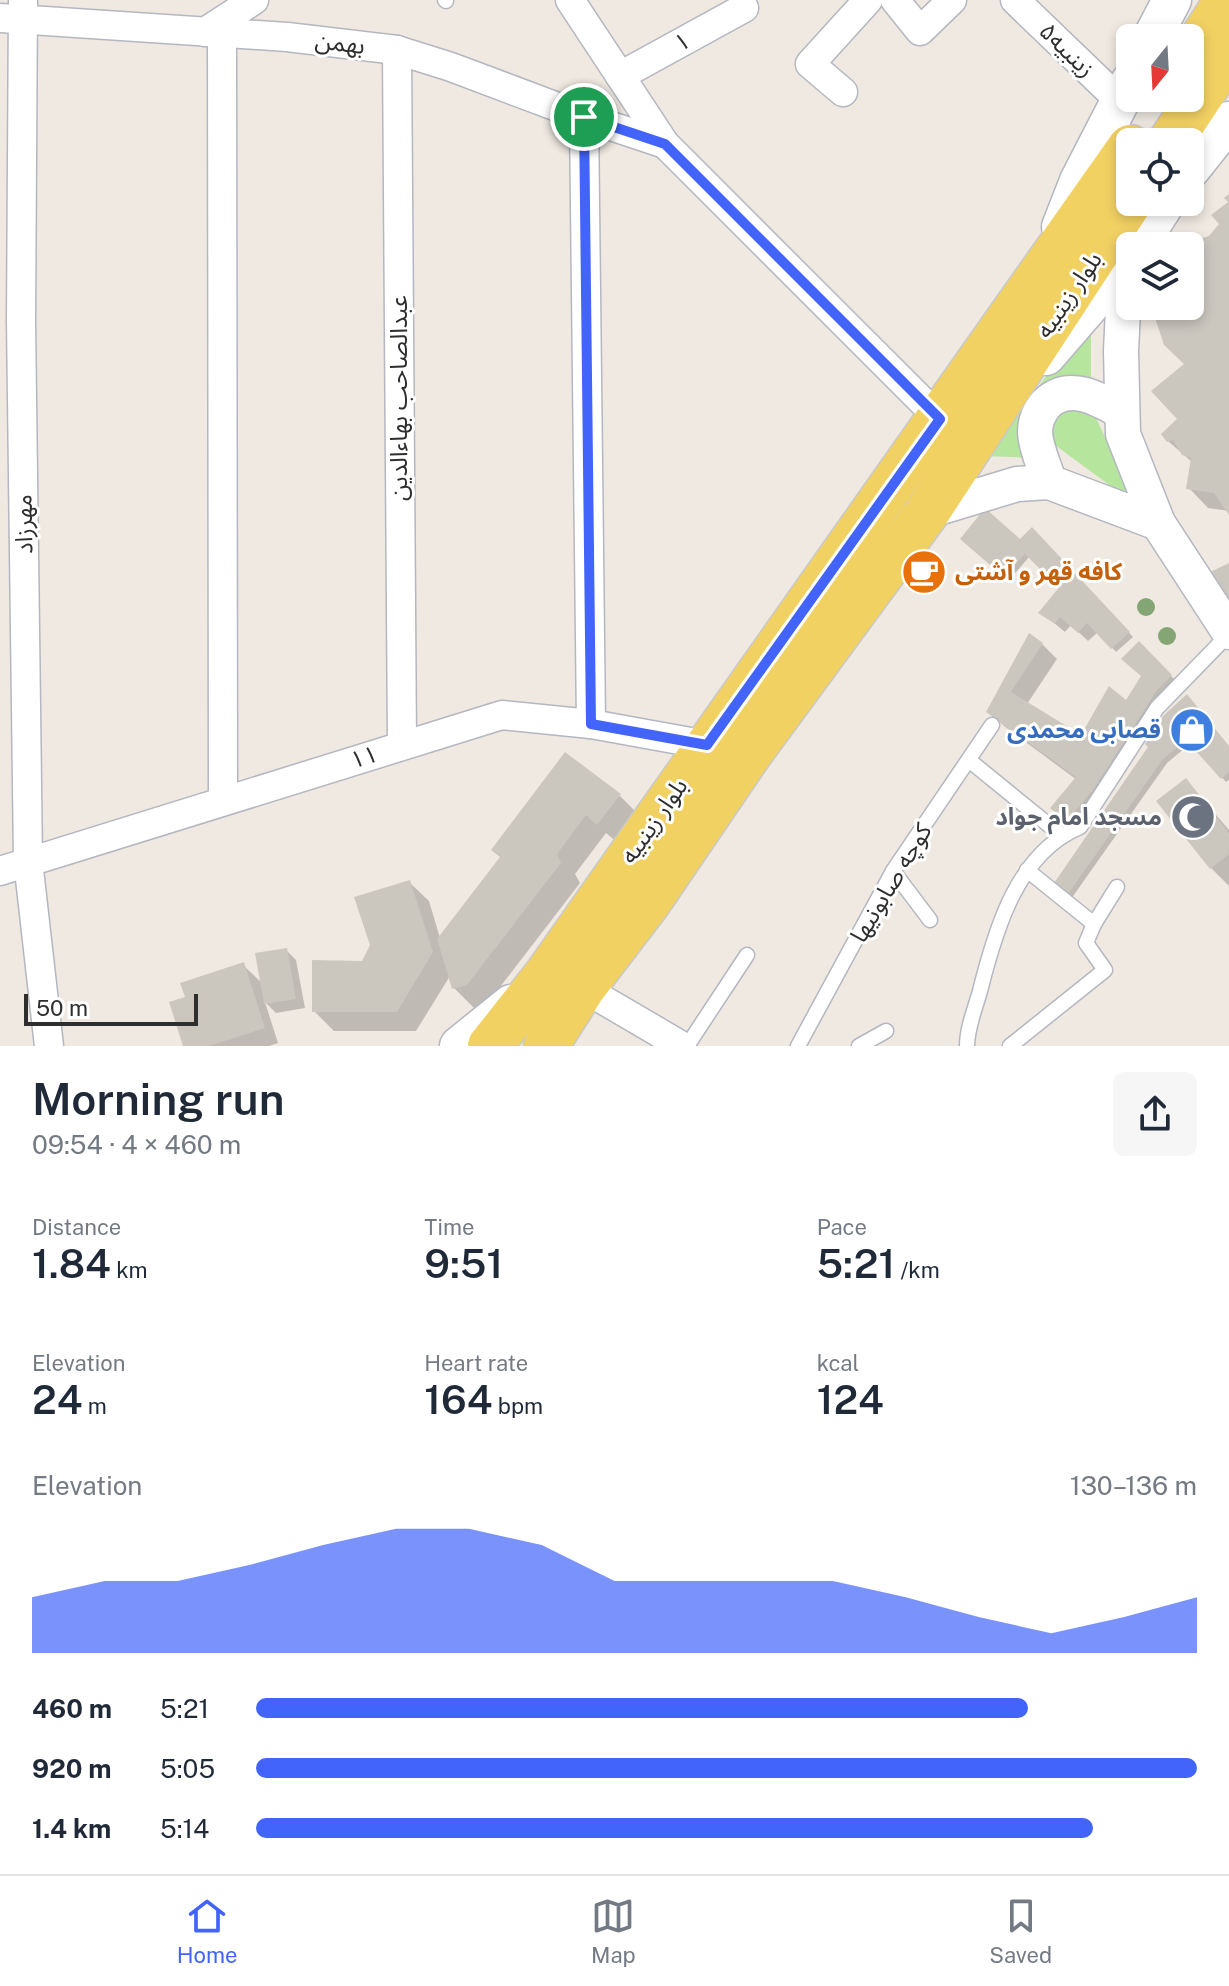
<!DOCTYPE html>
<html lang="en">
<head>
<meta charset="utf-8">
<style>
	body { margin:0; font-family:"Public Sans","Noto Sans Arabic",sans-serif; background:#f6f6f7; color:#1f2937; height:100vh; display:flex; flex-direction:column; font-size:30px; white-space:nowrap }
	* { box-sizing:border-box; margin:0 }
	p { font-size:26px; color:#747a83 }
	.icon { flex:none; width:44px; height:44px; fill:none; stroke:currentColor; stroke-width:2; stroke-linecap:round; stroke-linejoin:round }
	.map { position:relative; height:1046px; overflow:hidden }
	.side { display:flex; flex-direction:column; background:#fff; flex:1 }
	.side>* { flex:none }
	.needle { width:52px; rotate:198deg }
	.buttons { position:absolute; left:1116px; top:24px; display:grid; gap:16px }
	.buttons a { display:grid; place-items:center; width:88px; height:88px; border-radius:12px; background:#fff; box-shadow:0 4px 12px #0003; font-size:40px }
	.scale { position:absolute; left:24px; bottom:20px; width:174px; box-sizing:border-box; padding-left:8px; border:4px solid #2e2e2e; border-top:0; font-size:22px; line-height:28px; white-space:nowrap; color:#2e2e2e; -webkit-text-stroke:6px #fff; paint-order:stroke }
	.pin { position:absolute; display:grid; place-items:center; width:68px; height:68px; color:#fff; margin:-34px; border:4px solid #fff; border-radius:50%; box-shadow:0 2px 8px #0007 }
	.round { display:grid; place-items:center; flex:none; width:84px; height:84px; border-radius:12px; background:#f6f6f7 }
	.summary { display:flex; align-items:center; justify-content:space-between; height:136px; padding:0 32px }
	h1 { font-size:44px; font-weight:600; line-height:60px }
	.figures { display:grid; grid-template-columns:repeat(3,1fr); gap:12px; height:136px; padding:8px 32px }
	.figures div { display:grid; align-content:center }
	.figures b { font-size:40px; font-weight:600 }
	.figures small { font-size:22px; font-weight:400 }
	.figures p { font-size:22px }
	.chart { height:224px; padding:16px 32px }
	.chart p { display:flex; justify-content:space-between }
	.chart svg { width:100%; height:144px; margin-top:8px; fill:#4264fb; opacity:.7 }
	ul { padding:0 32px; list-style:none; font-size:26px }
	li { display:grid; grid-template-columns:128px 96px 1fr; align-items:center; height:60px }
	li i { height:20px; border-radius:10px; background:#4264fb }
	.tabs { display:flex; justify-content:space-around; align-items:center; height:112px; border-top:2px solid #e0e1e3; background:#fff; font-size:22px; color:#747a83 }
	.tabs a { display:grid; justify-items:center; gap:4px }
	.tabs .selected { color:#4264fb }
	.map>svg:first-child { display:block }
	.green { fill:#b6e59e }
	.shadow { fill:#0003 }
	.building { fill:#cbc7bf }
	.lines { fill:none; stroke-linecap:round; stroke-linejoin:round }
	.service-casing { stroke:#b4b7c1; stroke-width:17 }
	.minor-casing { stroke:#b4b7c1; stroke-width:31 }
	.tertiary-casing { stroke:#b4b7c1; stroke-width:37 }
	.secondary-casing { stroke:#b4b7c1; stroke-width:41 }
	.primary-casing { stroke:#c9c9c9; stroke-width:47 }
	.service { stroke:#fff; stroke-width:14 }
	.minor { stroke:#fff; stroke-width:28 }
	.tertiary { stroke:#fff; stroke-width:34 }
	.secondary { stroke:#fff; stroke-width:38 }
	.primary { stroke:#f2d163; stroke-width:44 }
	.tree { fill:#84a574 }
	.route-casing { stroke:#fff; stroke-width:16 }
	.route { stroke:#4264fb; stroke-width:10 }
	.labels { text-anchor:middle; stroke-width:6; stroke-linejoin:round; paint-order:stroke }
	.street-label { font-size:24px; fill:#2e2e2e; stroke:#fff }
	.food-label { font-size:24px; font-weight:bold; fill:#c56008; stroke:#fff; text-anchor:start }
	.shop-label { font-size:24px; font-weight:bold; fill:#366cbe; stroke:#fff; text-anchor:end }
	.worship-label { font-size:24px; font-weight:bold; fill:#5b616d; stroke:#fff; text-anchor:end }
</style>
</head>
<body>
<div class="map">
<svg width="1229" height="1046" viewBox="0 0 1229 1046">
	<rect width="100%" height="100%" fill="#efe9e1"/>
	<!-- green -->
	<g class="green">
		<path d="M1091,319V386L1064,384L1034,458L984,456Z"/>
		<path d="M1057,407L1093,412L1139,507L1055,445L1050,422Z"/>
	</g>
	<!-- shadow -->
	<g class="shadow">
		<path d="M1229,204V511L1208,508L1189,488L1192,462L1168,441L1180,420L1187,365L1162,306H1190V269L1205,259L1210,237L1222,224Z"/>
		<path d="M1032,530L1133,637L1116,652L1098,632L1088,641L1071,625L1065,632L1041,612L1064,584L1056,575L1052,578L1030,556L1009,580L967,543L1020,542Z"/>
		<path d="M1042,644L1057,659L1027,704L1081,738L1126,703L1143,676L1139,644L1175,680L1097,795L1071,825L1056,812L1077,780L1004,726L989,711Z"/>
		<path d="M1165,717L1229,748V780L1226,782L1191,743L1167,763L1071,899L1059,890L1150,747Z"/>
		<path d="M1186,780L1229,830V886L1211,868Z"/>
		<path d="M620,796L639,815L618,843L606,833L575,874L580,883L487,1004L474,1008L454,988L450,976L416,1031H334L314,1011L363,963L409,882L429,901L440,938L502,858Z"/>
		<path d="M286,950L296,960L305,1008L276,1013L265,1002L278,1043L269,1046H185L187,998L243,965L263,984Z"/>
	</g>
	<!-- building -->
	<g class="building">
		<path d="M1229,194V515L1214,493L1186,489L1191,458L1182,455L1173,440L1167,442L1161,434L1177,419L1151,391L1184,364L1164,345L1156,321L1160,306H1190V266L1202,258L1192,241L1209,236L1219,224L1211,215L1228,202L1224,198Z"/>
		<path d="M985,508L1020,539L1032,527L1130,632L1111,649L1087,623L1078,633L1060,617L1055,624L1038,613L1062,584L1050,572L1046,575L1025,554L1004,577L960,539Z"/>
		<path d="M1229,563V612L1204,575Z"/>
		<path d="M1029,633L1043,643L1011,692L1081,735L1109,686L1126,700L1141,676L1121,659L1139,641L1172,675L1157,690L1093,790L1066,822L1050,808L1076,777L986,712Z"/>
		<path d="M1187,694L1229,746V772L1221,779L1186,740L1163,759L1066,897L1052,886L1148,747L1145,744L1163,716Z"/>
		<path d="M565,752L621,794L597,825L586,815L557,854L561,863L467,985L452,989L437,939L500,857L491,850Z"/>
		<path d="M1186,778L1229,833V854L1210,869L1156,801Z"/>
		<path d="M410,880L433,952L397,1012H312V960L362,961L370,945L354,897Z"/>
		<path d="M287,948L296,999L264,1004L255,953Z"/>
		<path d="M244,962L265,1028L209,1046H183L169,1002L185,997L180,983Z"/>
	</g>
	<g class="lines">
		<!-- service casing -->
		<g class="service-casing">
			<g id="service">
				<path d="M445,0L446,1"/>
				<path d="M970,761L1061,835"/>
				<path d="M893,871L930,920"/>
				<path d="M1094,924L1117,887"/>
				<path d="M687,1046L747,955"/>
				<path d="M798,1046L893,871L992,725"/>
				<path d="M859,1046L886,1031"/>
				<path d="M967,1046C967,1028 975,1009 980,991C995,931 1017,853 1080,827L1157,708L1229,634"/>
				<path d="M1010,1046L1105,970L1086,943L1094,924L1027,870"/>
			</g>
		</g>
		<!-- minor casing -->
		<g class="minor-casing">
			<g id="minor">
				<path d="M23,0L21,321L28,861L49,1046"/>
				<path d="M570,0L665,144L940,419"/>
				<path d="M895,0L920,31L952,0"/>
				<path d="M1015,0L1120,101"/>
				<path d="M0,18L287,37L397,50L451,67L584,117L665,144"/>
				<path d="M205,32L254,0"/>
				<path d="M222,33L223,801"/>
				<path d="M397,50L402,745"/>
				<path d="M620,76L744,8"/>
				<path d="M843,92L810,64L868,0"/>
				<path d="M584,117L591,724"/>
				<path d="M0,871L502,715L591,724L707,745"/>
				<path d="M583,988L682,1046"/>
			</g>
		</g>
		<!-- tertiary casing -->
		<g class="tertiary-casing">
			<g id="tertiary">
				<path d="M1125,267L1121,351L1123,434L1158,523L1229,632"/>
				<path d="M1049,482C1045,467 1036,449 1035,433C1035,422 1039,412 1046,404C1069,381 1099,399 1122,412"/>
				<path d="M928,511L1017,484L1049,482L1158,523"/>
			</g>
		</g>
		<!-- secondary casing -->
		<g class="secondary-casing">
			<g id="secondary">
				<path d="M1152,38L1172,0"/>
				<path d="M1190,170L1229,121"/>
				<path d="M1061,227L1079,181L1130,82"/>
				<path d="M1138,246L1166,202"/>
				<path d="M1046,356L1130,259"/>
				<path d="M459,1046L511,1004"/>
			</g>
		</g>
		<!-- primary casing -->
		<g class="primary-casing">
			<g id="primary">
				<path d="M1190,57L1227,0"/>
				<path d="M1170,142L1229,53"/>
				<path d="M490,1046L547,974L1130,147"/>
				<path d="M546,1046L583,988L648,903L750,753L928,511L1130,202"/>
			</g>
		</g>
		<!-- service -->
		<use href="#service" class="service"/>
		<!-- minor -->
		<use href="#minor" class="minor"/>
		<!-- tertiary -->
		<use href="#tertiary" class="tertiary"/>
		<!-- secondary -->
		<use href="#secondary" class="secondary"/>
		<!-- primary -->
		<use href="#primary" class="primary"/>
	</g>
	<!-- trees -->
	<g class="tree">
		<circle cx="1146" cy="607" r="9"/>
		<circle cx="1167" cy="636" r="9"/>
	</g>
	<g class="lines">
		<!-- route casing -->
		<g class="route-casing">
			<path id="route" d="M584,117L665,144L940,419L707,745L591,724Z"/>
		</g>
		<!-- route -->
		<use href="#route" class="route"/>
	</g>
	<!-- icons -->
	<defs>
		<g id="cafe-disc" transform="scale(2.3)"><circle r="9.5" fill="#e8710a" stroke="#fff"/><path d="M-5.5-4.5H6V0H3Q3 3.5 0 3.5H-2.5Q-5.5 3.5-5.5 0ZM3-3.2v2h1.7v-2ZM-6 4.5H4V6H-6Z" fill="#fff"/></g>
		<g id="shop-disc" transform="scale(2.3)"><circle r="9.5" fill="#3f7fe0" stroke="#fff"/><path d="M-5-2.5h2.3a2.7 3.5 0 0 1 5.4 0H5L5.5 6h-11ZM-1.5-2.5h3a1.5 2.3 0 0 0-3 0Z" fill="#fff"/></g>
		<g id="mosque-disc" transform="scale(2.3)"><circle r="9.5" fill="#6b7280" stroke="#fff"/><path d="M3.5-4.9A6 6 0 1 0 3.5 4.9A5 5 0 1 1 3.5-4.9Z" fill="#fff"/></g>
	</defs>
	<g fill-rule="evenodd">
		<use href="#cafe-disc" x="924" y="572"/>
		<use href="#shop-disc" x="1192" y="730"/>
		<use href="#mosque-disc" x="1193" y="817"/>
	</g>
	<g class="labels">
		<!-- street labels -->
		<g class="street-label">
			<text transform="translate(682 42) rotate(-29)" y="8">۱</text>
			<text transform="translate(340 43) rotate(7)" y="8">بهمن</text>
			<text transform="translate(1067 50) rotate(44)" y="8">زینبیه۵</text>
			<text transform="translate(1069 295) rotate(-56)" y="8">بلوار زینبیه</text>
			<text transform="translate(399 398) rotate(-90)" y="8">عبدالصاحب بهاءالدین</text>
			<text transform="translate(24 524) rotate(-91)" y="8">مهرزاد</text>
			<text transform="translate(364 757) rotate(-17)" y="8">۱۱</text>
			<text transform="translate(654 821) rotate(-55)" y="8">بلوار زینبیه</text>
			<text transform="translate(891 883) rotate(-59)" y="8">کوچه صابونیها</text>
		</g>
		<!-- food labels -->
		<g class="food-label">
			<text x="955" y="580">کافه قهر و آشتی</text>
		</g>
		<!-- shop labels -->
		<g class="shop-label">
			<text x="1161" y="738">قصابی محمدی</text>
		</g>
		<!-- worship labels -->
		<g class="worship-label">
			<text x="1162" y="825">مسجد امام جواد</text>
		</g>
	</g>
</svg>
<div class="buttons">
<a><svg class="needle" viewBox="-14 -14 28 28"><path d="M0-13l5 13h-10z" fill="#e53935"/><path d="M0 13l5-13h-10z" fill="#747a83"/></svg></a>
<a><svg class="icon" aria-label="locate" viewBox="0 0 24 24"><circle cx="12" cy="12" r="6"/><path d="M12 2v4M12 18v4M2 12h4M18 12h4"/></svg></a>
<a><svg class="icon" aria-label="layers" viewBox="0 0 24 24"><path d="M12 4l9 5-9 5-9-5zM3 14l9 5 9-5"/></svg></a>
</div>
<div class="scale">50 m</div>
<div class="pin" style="left:584px;top:117px;background:#1e9e55"><svg class="icon" aria-label="arrive" viewBox="0 0 24 24"><path d="M6 21V4h12l-3 4 3 4H6"/></svg></div>
</div>
<section class="side">
<div class="summary"><div><h1>Morning run</h1><p>09:54 · 4 × 460 m</p></div><a class="round"><svg class="icon" aria-label="share" viewBox="0 0 24 24"><path d="M12 15V3M7 8l5-5 5 5M5 13v7h14v-7"/></svg></a></div>
<div class="figures">
<div><p>Distance</p><b>1.84<small> km</small></b></div>
<div><p>Time</p><b>9:51</b></div>
<div><p>Pace</p><b>5:21<small> /km</small></b></div>
</div>
<div class="figures">
<div><p>Elevation</p><b>24<small> m</small></b></div>
<div><p>Heart rate</p><b>164<small> bpm</small></b></div>
<div><p>kcal</p><b>124</b></div>
</div>
<div class="chart"><p><span>Elevation</span>130–136 m</p>
<svg viewBox="0 0 160 44" preserveAspectRatio="none"><path d="M0 44V27L10 22L20 22L30 17L40 11L50 6L60 6L70 11L80 22L90 22L100 22L110 22L120 27L130 33L140 38L150 33L160 27V44z"/></svg>
</div>
<ul>
<li><b>460 m</b>5:21<i style="width:82%"></i></li>
<li><b>920 m</b>5:05<i style="width:100%"></i></li>
<li><b>1.4 km</b>5:14<i style="width:89%"></i></li>
</ul>
</section>
<nav class="tabs">
<a class="selected"><svg class="icon" aria-label="home" viewBox="0 0 24 24"><path d="M3 11l9-7 9 7M6 9v11h12V9"/></svg>Home</a>
<a><svg class="icon" aria-label="map" viewBox="0 0 24 24"><path d="M3 6l6-2 6 2 6-2v14l-6 2-6-2-6 2zM9 4v14M15 6v14"/></svg>Map</a>
<a><svg class="icon" aria-label="saved" viewBox="0 0 24 24"><path d="M7 4h10v16l-5-4-5 4z"/></svg>Saved</a>
</nav>
</body>
</html>
